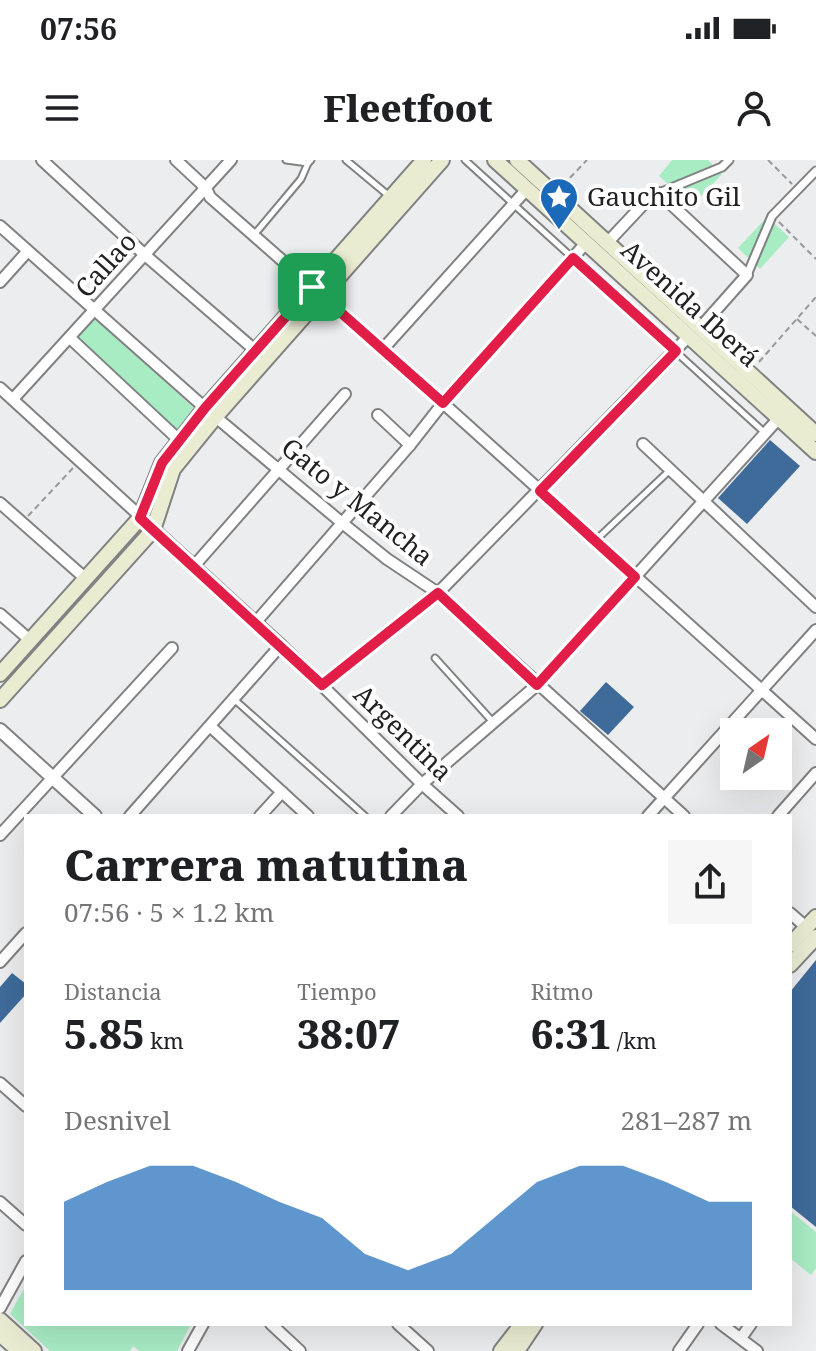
<!DOCTYPE html>
<html lang="es">
<head>
<meta charset="utf-8">
<style>
	body { margin:0; font-family:"Noto Serif",serif; background:#f6f6f6; color:#202124; height:100vh; display:flex; flex-direction:column; font-size:30px; white-space:nowrap }
	* { box-sizing:border-box; margin:0 }
	p { font-size:26px; color:#757577 }
	.icon { flex:none; width:44px; height:44px; fill:none; stroke:currentColor; stroke-width:2; stroke-linecap:round; stroke-linejoin:round }
	.map { position:relative; flex:1; overflow:hidden }
	.details { position:absolute; left:24px; top:654px; width:768px; height:512px; display:flex; flex-direction:column; background:#fff; border-radius:0px; box-shadow:0 8px 32px #0002 }
	.details>* { flex:none }
	.needle { width:52px; rotate:34deg }
	.tools { position:absolute; left:720px; top:558px; display:grid; gap:16px }
	.tools a { display:grid; place-items:center; width:72px; height:72px; border-radius:0px; background:#fff; box-shadow:0 8px 32px #0002; font-size:40px }
	.pin { position:absolute; display:grid; place-items:center; width:68px; height:68px; color:#fff; margin:-34px; border-radius:16px; box-shadow:0 4px 12px #0006 }
	.round { display:grid; place-items:center; flex:none; width:84px; height:84px; border-radius:0px; background:#f6f6f6 }
	.overview { display:flex; align-items:center; justify-content:space-between; height:136px; padding:0 40px }
	h1 { font-size:44px; font-weight:800; line-height:60px }
	.stats { display:grid; grid-template-columns:repeat(3,1fr); gap:12px; height:136px; padding:8px 40px }
	.stats div { display:grid; align-content:center }
	.stats b { font-size:40px; font-weight:800 }
	.stats small { font-size:22px; font-weight:400 }
	.stats p { font-size:22px }
	.chart { height:224px; padding:16px 40px }
	.chart p { display:flex; justify-content:space-between }
	.chart svg { width:100%; height:144px; margin-top:8px; fill:#1b6ab9; opacity:.7 }
	.status { display:flex; justify-content:space-between; align-items:center; height:56px; padding:0 40px; background:#fff; direction:ltr }
	.status svg { height:22px; fill:currentColor }
	header { display:flex; justify-content:space-between; align-items:center; height:104px; padding:0 40px; background:#fff; font-size:36px; font-weight:800 }
	.map>svg:first-child { display:block }
	.green { fill:#a8ecc4 }
	.building { fill:#3f6b9a }
	.lines { fill:none; stroke-linecap:round; stroke-linejoin:round }
	.service-casing { stroke:#808182; stroke-width:9 }
	.pedestrian-casing { stroke:#808182; stroke-width:11 }
	.minor-casing { stroke:#808182; stroke-width:14 }
	.tertiary-casing { stroke:#808182; stroke-width:16 }
	.secondary-casing { stroke:#808182; stroke-width:18 }
	.path { stroke:#989899; stroke-width:2; stroke-dasharray:6 4; stroke-linecap:butt }
	.service { stroke:#fff; stroke-width:5 }
	.pedestrian { stroke:#fff; stroke-width:7 }
	.minor { stroke:#fff; stroke-width:10 }
	.tertiary { stroke:#fff; stroke-width:12 }
	.secondary { stroke:#eaecd2; stroke-width:14 }
	.route-casing { stroke:#fff; stroke-width:16 }
	.route { stroke:#e11d48; stroke-width:10 }
	.labels { text-anchor:middle; stroke-width:8; stroke-linejoin:round; paint-order:stroke }
	.poi-label { font-size:26px; fill:#212122; stroke:#fff; text-anchor:start }
	.street-label { font-size:26px; fill:#212122; stroke:#fff }
</style>
</head>
<body>
<div class="status"><b>07:56</b><svg viewBox="0 0 49 12"><path d="M0 12V9h3v3zM5 12V6h3v6zM10 12V3h3v9zM15 12V0h3v12zM26 1h20v11H26zM47 4h2v5h-2z"/></svg></div>
<header><svg class="icon" aria-label="menu" viewBox="0 0 24 24"><path d="M4 6h16M4 12h16M4 18h16"/></svg>Fleetfoot<svg class="icon" aria-label="person" viewBox="0 0 24 24"><circle cx="12" cy="8" r="4"/><path d="M4 21q1-7 8-7t8 7"/></svg></header>
<div class="map">
<svg width="816" height="1191" viewBox="0 0 816 1191">
	<rect width="100%" height="100%" fill="#ecedee"/>
	<!-- green -->
	<g class="green">
		<path d="M672,0H708L722,14L692,46L659,16Z"/>
		<path d="M767,57L789,77L760,109L738,88Z"/>
		<path d="M95,158L197,251L179,272L77,179Z"/>
		<path d="M790,1051L816,1072V1108L811,1115L790,1098Z"/>
		<path d="M26,1125V1164H191L177,1191H139L133,1186L130,1191H50L10,1154Z"/>
	</g>
	<!-- building -->
	<g class="building">
		<path d="M770,280L800,306L747,364L718,338Z"/>
		<path d="M606,522L634,547L608,575L580,551Z"/>
		<path d="M816,800V1067L790,1046V832Z"/>
		<path d="M12,813L26,824V834L0,863V827Z"/>
	</g>
	<g class="lines">
		<!-- service casing -->
		<g class="service-casing">
			<g id="service">
				<path d="M286,0L308,3L311,0"/>
				<path d="M346,0L388,35"/>
				<path d="M465,0L765,273"/>
				<path d="M254,75L301,19L308,3"/>
				<path d="M596,380L670,310"/>
				<path d="M435,498L492,561"/>
				<path d="M235,540L365,656"/>
			</g>
		</g>
		<!-- pedestrian casing -->
		<g class="pedestrian-casing">
			<g id="pedestrian">
				<path d="M659,33L722,7L729,0"/>
				<path d="M747,115L772,56L816,11"/>
			</g>
		</g>
		<!-- minor casing -->
		<g class="minor-casing">
			<g id="minor">
				<path d="M42,0L145,95L256,191"/>
				<path d="M176,0L206,28L210,37L383,189L816,579"/>
				<path d="M0,66L205,248L341,362L387,399L438,433L684,656"/>
				<path d="M607,83L652,35L659,33L747,115L700,168"/>
				<path d="M0,122L27,92"/>
				<path d="M70,178L180,281"/>
				<path d="M383,189L527,29"/>
				<path d="M0,228L281,485L422,624L458,656"/>
				<path d="M13,239L231,0"/>
				<path d="M378,255L410,285"/>
				<path d="M643,284L816,447"/>
				<path d="M0,343L86,419"/>
				<path d="M194,406L345,234"/>
				<path d="M0,454L31,481"/>
				<path d="M256,462L410,285L443,243L586,83"/>
				<path d="M322,525L438,433L689,176"/>
				<path d="M211,567L308,656"/>
				<path d="M130,656L281,485"/>
				<path d="M260,656L282,632"/>
				<path d="M391,656L422,624L537,525L779,258"/>
				<path d="M648,656L816,470"/>
				<path d="M778,656L816,613"/>
				<path d="M0,675L172,488"/>
				<path d="M790,753L806,767"/>
				<path d="M0,802L26,773"/>
				<path d="M0,923L26,946"/>
				<path d="M0,1042L26,1065"/>
				<path d="M0,1148L26,1101"/>
				<path d="M271,1164L300,1191"/>
				<path d="M398,1164L428,1191"/>
				<path d="M721,1164L757,1191"/>
				<path d="M741,1178L751,1164"/>
				<path d="M188,1191L203,1164"/>
				<path d="M679,1191L698,1164"/>
			</g>
		</g>
		<!-- tertiary casing -->
		<g class="tertiary-casing">
			<path id="tertiary" d="M0,570L95,656"/>
		</g>
		<!-- secondary casing -->
		<g class="secondary-casing">
			<g id="secondary">
				<path d="M495,0L816,292"/>
				<path d="M517,0L816,274"/>
				<path d="M0,514L140,358L162,303L205,248L424,0"/>
				<path d="M0,540L153,370L173,309L216,256L442,0"/>
				<path d="M790,785L816,757"/>
				<path d="M790,805L816,777"/>
				<path d="M0,1160L34,1191"/>
				<path d="M0,1174L19,1191"/>
				<path d="M501,1191L522,1164"/>
				<path d="M517,1191L535,1164"/>
			</g>
		</g>
		<!-- path -->
		<g class="path">
			<path d="M768,0L792,24"/>
			<path d="M563,25L587,0"/>
			<path d="M779,62L816,99"/>
			<path d="M797,159L816,176"/>
			<path d="M759,202L816,137"/>
			<path d="M28,356L73,308"/>
		</g>
		<!-- service -->
		<use href="#service" class="service"/>
		<!-- pedestrian -->
		<use href="#pedestrian" class="pedestrian"/>
		<!-- minor -->
		<use href="#minor" class="minor"/>
		<!-- tertiary -->
		<use href="#tertiary" class="tertiary"/>
		<!-- secondary -->
		<use href="#secondary" class="secondary"/>
	</g>
	<g class="lines">
		<!-- route casing -->
		<g class="route-casing">
			<path id="route" d="M573,98L676,191L540,331L635,417L537,525L438,433L322,525L140,358L162,303L205,248L312,127L443,243Z"/>
		</g>
		<!-- route -->
		<use href="#route" class="route"/>
	</g>
	<!-- icons -->
	<defs>
		<g id="sight-pin" transform="scale(2)"><path d="M0 17L-7.5 6A9.5 9.5 0 1 1 7.5 6Z" fill="#1b6ab9" stroke="#fff"/><path d="M0-6L1.8-2.2L6-1.7L2.9 1.2L3.7 5.4L0 3.3L-3.7 5.4L-2.9 1.2L-6-1.7L-1.8-2.2Z" fill="#fff"/></g>
	</defs>
	<g fill-rule="evenodd">
		<use href="#sight-pin" x="559" y="37"/>
	</g>
	<g class="labels">
		<!-- poi labels -->
		<g class="poi-label">
			<text x="587" y="46">Gauchito Gil</text>
		</g>
		<!-- street labels -->
		<g class="street-label">
			<text transform="translate(106 105) rotate(-48)" y="9">Callao</text>
			<text transform="translate(690 144) rotate(42)" y="9">Avenida Iberá</text>
			<text transform="translate(357 342) rotate(39)" y="9">Gato y Mancha</text>
			<text transform="translate(403 573) rotate(44)" y="9">Argentina</text>
		</g>
	</g>
</svg>
<div class="tools">
<a><svg class="needle" viewBox="-14 -14 28 28"><path d="M0-13l5 13h-10z" fill="#e53935"/><path d="M0 13l5-13h-10z" fill="#757577"/></svg></a>
</div>
<div class="pin" style="left:312px;top:127px;background:#1e9e55"><svg class="icon" aria-label="arrive" viewBox="0 0 24 24"><path d="M6 21V4h12l-3 4 3 4H6"/></svg></div>
<section class="details">
<div class="overview"><div><h1>Carrera matutina</h1><p>07:56 · 5 × 1.2 km</p></div><a class="round"><svg class="icon" aria-label="share" viewBox="0 0 24 24"><path d="M12 15V3M7 8l5-5 5 5M5 13v7h14v-7"/></svg></a></div>
<div class="stats">
<div><p>Distancia</p><b>5.85<small> km</small></b></div>
<div><p>Tiempo</p><b>38:07</b></div>
<div><p>Ritmo</p><b>6:31<small> /km</small></b></div>
</div>
<div class="chart"><p><span>Desnivel</span>281–287 m</p>
<svg viewBox="0 0 160 44" preserveAspectRatio="none"><path d="M0 44V17L10 11L20 6L30 6L40 11L50 17L60 22L70 33L80 38L90 33L100 22L110 11L120 6L130 6L140 11L150 17L160 17V44z"/></svg>
</div>
</section>
</div>
</body>
</html>
